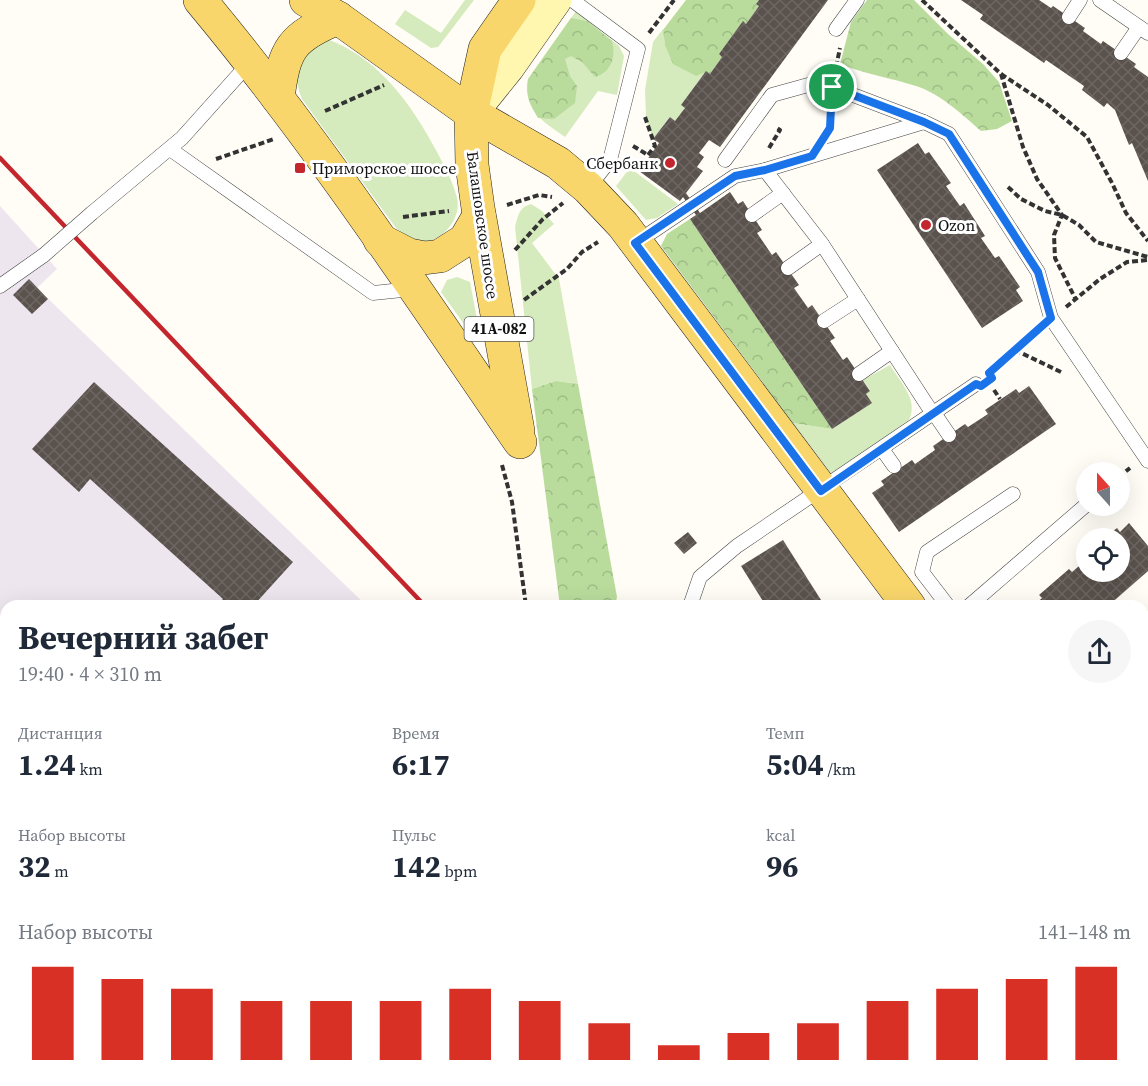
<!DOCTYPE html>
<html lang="ru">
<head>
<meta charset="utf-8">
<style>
	body { margin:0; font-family:"Source Serif 4",serif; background:#f6f6f7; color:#1f2937; height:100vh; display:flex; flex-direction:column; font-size:22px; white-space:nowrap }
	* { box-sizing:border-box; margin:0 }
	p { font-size:20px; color:#747a83 }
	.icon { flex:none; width:33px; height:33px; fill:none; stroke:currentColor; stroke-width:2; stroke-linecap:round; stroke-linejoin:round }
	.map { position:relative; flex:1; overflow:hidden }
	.panel { position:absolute; left:0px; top:600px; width:1149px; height:486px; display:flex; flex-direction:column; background:#fff; border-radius:18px 18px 0 0; box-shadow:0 6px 24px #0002 }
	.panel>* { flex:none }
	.needle { width:39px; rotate:339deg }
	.tools { position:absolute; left:1076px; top:462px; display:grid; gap:12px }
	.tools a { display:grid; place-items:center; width:54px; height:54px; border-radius:50%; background:#fff; box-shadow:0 6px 24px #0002; font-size:30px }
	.pin { position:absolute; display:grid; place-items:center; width:51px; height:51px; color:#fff; margin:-26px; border:3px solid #fff; border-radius:50%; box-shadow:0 2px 6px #0007 }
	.round { display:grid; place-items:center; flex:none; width:63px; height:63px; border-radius:32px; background:#f6f6f7 }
	.overview { display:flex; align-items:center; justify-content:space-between; height:102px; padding:0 18px }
	h1 { font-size:33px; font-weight:700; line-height:45px }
	.metrics { display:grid; grid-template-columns:repeat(3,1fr); gap:9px; height:102px; padding:6px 18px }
	.metrics div { display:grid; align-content:center }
	.metrics b { font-size:30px; font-weight:700 }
	.metrics small { font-size:16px; font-weight:400 }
	.metrics p { font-size:16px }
	.chart { height:168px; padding:12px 18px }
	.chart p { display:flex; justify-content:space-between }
	.chart svg { width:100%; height:108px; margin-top:6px; stroke:#d93025; stroke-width:6 }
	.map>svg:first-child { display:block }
	.industrial { fill:#eee6ef }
	.grass { fill:#d5ebbd }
	.forest { fill:url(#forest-crowns) }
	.building { fill:url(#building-cross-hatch) }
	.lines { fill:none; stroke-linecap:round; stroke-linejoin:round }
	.service-casing { stroke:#444; stroke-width:15 }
	.secondary-casing { stroke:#333; stroke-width:34 }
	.primary-casing { stroke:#222; stroke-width:34 }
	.path { stroke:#333; stroke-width:4; stroke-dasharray:6 3; stroke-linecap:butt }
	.service { stroke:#fff; stroke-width:14 }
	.secondary { stroke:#fff6b0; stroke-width:33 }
	.primary { stroke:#f9d66b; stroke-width:33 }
	.rail { stroke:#c4262e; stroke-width:4.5 }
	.service-bridge-casing { stroke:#444; stroke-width:15; stroke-linecap:butt }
	.service-bridge { stroke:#fff; stroke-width:14 }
	.route-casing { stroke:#fff; stroke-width:12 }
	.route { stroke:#1a73e8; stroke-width:8 }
	.poi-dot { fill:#c4262e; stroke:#fff; stroke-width:2 }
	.labels { text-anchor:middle; stroke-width:6; stroke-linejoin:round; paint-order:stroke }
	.shield { fill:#fff; stroke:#585858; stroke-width:1.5 }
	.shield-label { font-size:15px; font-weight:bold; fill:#111 }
	.poi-label { font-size:16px; fill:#111; stroke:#fff; text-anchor:start }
	.street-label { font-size:16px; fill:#111; stroke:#fff }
</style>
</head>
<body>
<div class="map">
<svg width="1148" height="1086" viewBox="0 0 1148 1086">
	<defs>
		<pattern id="forest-crowns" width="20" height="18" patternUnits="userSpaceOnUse" patternTransform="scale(1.5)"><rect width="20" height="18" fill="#b9dc9c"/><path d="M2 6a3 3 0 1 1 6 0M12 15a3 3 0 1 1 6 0" fill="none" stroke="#9ebc85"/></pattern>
		<pattern id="building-cross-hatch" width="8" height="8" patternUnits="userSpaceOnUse" patternTransform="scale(1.5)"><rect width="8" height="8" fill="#5a524d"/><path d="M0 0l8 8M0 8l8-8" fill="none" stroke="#6d6662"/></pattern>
	</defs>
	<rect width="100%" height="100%" fill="#fffdf5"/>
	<!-- industrial -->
	<path class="industrial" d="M0,206L57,269L37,288L367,606H6V1080H487L489,1086H0Z"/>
	<!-- grass -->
	<g class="grass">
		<path d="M465,0H474L438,47L431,48L395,24L405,10L441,33Z"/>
		<path d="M576,11L619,46L624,56L617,95L598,91L565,137C543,121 523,111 528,79Z"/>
		<path d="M663,29L665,45L706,71L681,105L685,108L675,121L670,117L653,139L646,118L645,90L653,42Z"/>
		<path d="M327,39C379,58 412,105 437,152C445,167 453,182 457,198C462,219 441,244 420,241C411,240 403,233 396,228L302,99C289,65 300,56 327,39Z"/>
		<path d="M630,168L678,204L657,218L646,220L616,186Z"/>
		<path d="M531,204L542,211L554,224L532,243L559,279L578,384L556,381L532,389L515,227C518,216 519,207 531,204Z"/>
		<path d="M457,277L470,282L481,341L469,331L441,292L447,280Z"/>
		<path d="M890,365C900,382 919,400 909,420L837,471L831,473L793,423L832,429L871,403L866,394L870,390L863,380Z"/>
	</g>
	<!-- forest -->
	<g class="forest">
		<path d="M686,0H759L756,4L759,6L746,24L743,22L719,54L722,57L710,74L706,72L696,76L673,64L665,45L663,30Z"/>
		<path d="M867,0H914L948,34L983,64L999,82L1012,121L997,129L981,131C963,115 939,93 916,86C891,78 865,74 840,64L851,22Z"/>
		<path d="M571,18L587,21L612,41C616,56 612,72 595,77L582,62L571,56L565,59L570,76L577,86L575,103L554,119L538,118C530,104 525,95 528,79Z"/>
		<path d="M690,219L832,429L793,423L661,246L667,234Z"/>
		<path d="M556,381L578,384L617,597L615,606H560L532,389Z"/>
	</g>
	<!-- building -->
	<g class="building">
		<path d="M759,0H828L720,147L709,140L699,153L704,157L697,167L703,171L686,193L700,213L730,192L738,204L743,201L762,230L757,233L772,255L776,252L799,285L794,288L808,308L812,305L835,338L830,341L843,360L847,357L870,391L866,394L872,403L832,429L690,219L696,215L683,197L680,201L639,171L659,143L653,139L670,117L675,121L685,108L681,105L706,71L710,74L722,57L719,54L743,21L746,24L759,6L756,4Z"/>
		<path d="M961,0H1039L1051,8L1053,6L1085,28L1083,31L1101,44L1103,41L1136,64L1134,67L1148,77V181L1132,143L1129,145L1115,110L1107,103L1104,107L1082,90L1084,86L1046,60L1044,63L980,19L983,15Z"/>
		<path d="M918,143L925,154L929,152L951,183L946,186L960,206L964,203L985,236L981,238L995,258L999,256L1020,287L1016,290L1023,301L982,328L877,170Z"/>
		<path d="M29,279L48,299L32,314L13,295Z"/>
		<path d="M94,382L293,562L253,606H216L223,599L90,479L79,492L32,449Z"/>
		<path d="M1029,386L1056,424L899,532L872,493L884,485L881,481L912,460L915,464L935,450L933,446L965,424L968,427L988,414L985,410L1016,389L1019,393Z"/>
		<path d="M1129,523L1148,546V571L1108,606H1033L1042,598L1039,595L1069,569L1072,572L1086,560V572H1119V538H1104L1117,528L1120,532Z"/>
		<path d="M688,532L697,543L684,554L674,543Z"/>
		<path d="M783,540L821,600L812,606H766L741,566Z"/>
		<path d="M1148,749V819L1143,825V754Z"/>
		<path d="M6,761V853L0,865V773Z"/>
		<path d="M932,1080H968L979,1086H929Z"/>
	</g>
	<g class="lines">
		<!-- service casing -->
		<g class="service-casing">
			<g id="service">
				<path d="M572,0L638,49L610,160L588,188"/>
				<path d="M1100,0L1148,33"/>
				<path d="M1069,17L1080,0"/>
				<path d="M836,29L857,0"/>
				<path d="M1121,53L1139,27"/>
				<path d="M170,149L373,293L412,289"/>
				<path d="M725,160L772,95L819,82L924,122L949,134L1038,272L1051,318L1148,461"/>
				<path d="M765,170L822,244L933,414"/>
				<path d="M92,213L182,138L251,61"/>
				<path d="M752,215L783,193"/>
				<path d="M637,242L735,176L765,170L924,122"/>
				<path d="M788,268L822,244"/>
				<path d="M0,286L44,255"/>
				<path d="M824,321L858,299"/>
				<path d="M859,374L892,351"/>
				<path d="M934,413L949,435"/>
				<path d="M882,449L894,466"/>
				<path d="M690,606L700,577L737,546L976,384"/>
				<path d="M948,606L922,572L927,552L1013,494"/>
				<path d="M969,606L1086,505"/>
				<path d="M1143,705L1148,700"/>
				<path d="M0,950L6,939"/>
				<path d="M396,1080L399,1086"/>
			</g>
		</g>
		<!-- secondary casing -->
		<g class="secondary-casing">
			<path id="secondary" d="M471,113L508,67L555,0"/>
		</g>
		<!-- primary casing -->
		<g class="primary-casing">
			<g id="primary">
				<path d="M200,0C316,139 417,292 520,442"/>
				<path d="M306,0L338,18L471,113L558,163L588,188L623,225L909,606"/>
				<path d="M278,98C284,49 291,37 338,18"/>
				<path d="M380,240L409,255L424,258L440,256L465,240L479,216"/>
				<path d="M518,431L478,208L472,165L471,113L485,49L519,0"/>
				<path d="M1143,910L1148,914"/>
				<path d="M892,1086L897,1080"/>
			</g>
		</g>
		<!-- path -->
		<g class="path">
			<path d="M922,0L1001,74L1023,147L1037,179L1062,215L1054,235L1055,258L1076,300"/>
			<path d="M649,33L674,0"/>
			<path d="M836,67L840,48"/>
			<path d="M1001,74L1048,105L1087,137L1112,183L1126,213L1148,241"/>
			<path d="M325,111L384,85"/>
			<path d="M645,117L655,146L648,155L650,157"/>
			<path d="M829,129L830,107"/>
			<path d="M633,146L648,155"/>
			<path d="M769,148L780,130L775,127"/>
			<path d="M216,159L274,139"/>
			<path d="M1008,187L1021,199L1045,211L1062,215L1079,225L1096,242L1148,257"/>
			<path d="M507,205L539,195L552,197"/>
			<path d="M403,217L449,211"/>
			<path d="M515,250L543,219L563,203"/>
			<path d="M524,300L567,269L582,252L598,242"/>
			<path d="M1066,307L1100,279L1127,262L1148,260"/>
			<path d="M1015,350L1063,373"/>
			<path d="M991,371L1037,330"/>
			<path d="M994,390L1000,399"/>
			<path d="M502,465L512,502L526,606"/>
			<path d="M1119,477L1130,468"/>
		</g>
		<!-- service -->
		<use href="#service" class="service"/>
		<!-- secondary -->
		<use href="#secondary" class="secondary"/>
		<!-- primary -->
		<use href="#primary" class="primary"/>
		<!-- rail -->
		<g class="rail">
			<path d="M0,158L425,606"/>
			<path d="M984,1080L996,1086"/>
		</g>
		<!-- service-bridge casing -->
		<g class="service-bridge-casing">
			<path id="service-bridge" d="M44,255L92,213"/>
		</g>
		<!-- service-bridge -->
		<use href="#service-bridge" class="service-bridge"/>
	</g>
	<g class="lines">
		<!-- route casing -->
		<g class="route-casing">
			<path id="route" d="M832,87L924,122L949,134L1038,272L1051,318L989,373L992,378L981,386L976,384L821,491L635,243L735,176L765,170L812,156L830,128Z"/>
		</g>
		<!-- route -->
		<use href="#route" class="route"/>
	</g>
	<!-- markers -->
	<g class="poi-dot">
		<circle cx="670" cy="163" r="6"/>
		<rect x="294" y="162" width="12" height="12" rx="3"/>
		<circle cx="926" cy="225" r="6"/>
	</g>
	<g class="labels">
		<!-- shield labels -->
		<rect class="shield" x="464.5" y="317" width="69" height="24" rx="4.5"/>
		<g class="shield-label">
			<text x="499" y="334">41А-082</text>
		</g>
		<!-- poi labels -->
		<g class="poi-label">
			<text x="658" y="169" text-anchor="end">Сбербанк</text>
			<text x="312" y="174">Приморское шоссе</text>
			<text x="938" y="231">Ozon</text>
		</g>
		<!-- street labels -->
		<g class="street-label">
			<text transform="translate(483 225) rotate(82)" y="6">Балашовское шоссе</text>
		</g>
	</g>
</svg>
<div class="tools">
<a><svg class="needle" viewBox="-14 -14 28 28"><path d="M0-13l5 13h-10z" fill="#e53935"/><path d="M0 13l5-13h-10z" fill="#747a83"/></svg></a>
<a><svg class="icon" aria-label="locate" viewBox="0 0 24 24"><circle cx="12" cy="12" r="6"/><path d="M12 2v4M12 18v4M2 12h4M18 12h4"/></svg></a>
</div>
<div class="pin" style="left:832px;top:87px;background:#1e9e55"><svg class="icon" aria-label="arrive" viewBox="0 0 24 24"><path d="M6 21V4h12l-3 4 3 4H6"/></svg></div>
<section class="panel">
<div class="overview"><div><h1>Вечерний забег</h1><p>19:40 · 4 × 310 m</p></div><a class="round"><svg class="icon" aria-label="share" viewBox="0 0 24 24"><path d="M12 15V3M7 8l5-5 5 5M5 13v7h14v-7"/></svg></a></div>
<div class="metrics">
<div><p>Дистанция</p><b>1.24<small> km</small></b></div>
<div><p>Время</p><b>6:17</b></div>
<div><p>Темп</p><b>5:04<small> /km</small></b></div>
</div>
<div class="metrics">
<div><p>Набор высоты</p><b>32<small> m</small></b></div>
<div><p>Пульс</p><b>142<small> bpm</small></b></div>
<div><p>kcal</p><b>96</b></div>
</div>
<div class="chart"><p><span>Набор высоты</span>141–148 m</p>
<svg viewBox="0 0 160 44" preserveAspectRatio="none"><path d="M5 44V6M15 44V11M25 44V15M35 44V20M45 44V20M55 44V20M65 44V15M75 44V20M85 44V29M95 44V38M105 44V33M115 44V29M125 44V20M135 44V15M145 44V11M155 44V6"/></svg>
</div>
</section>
</div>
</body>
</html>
